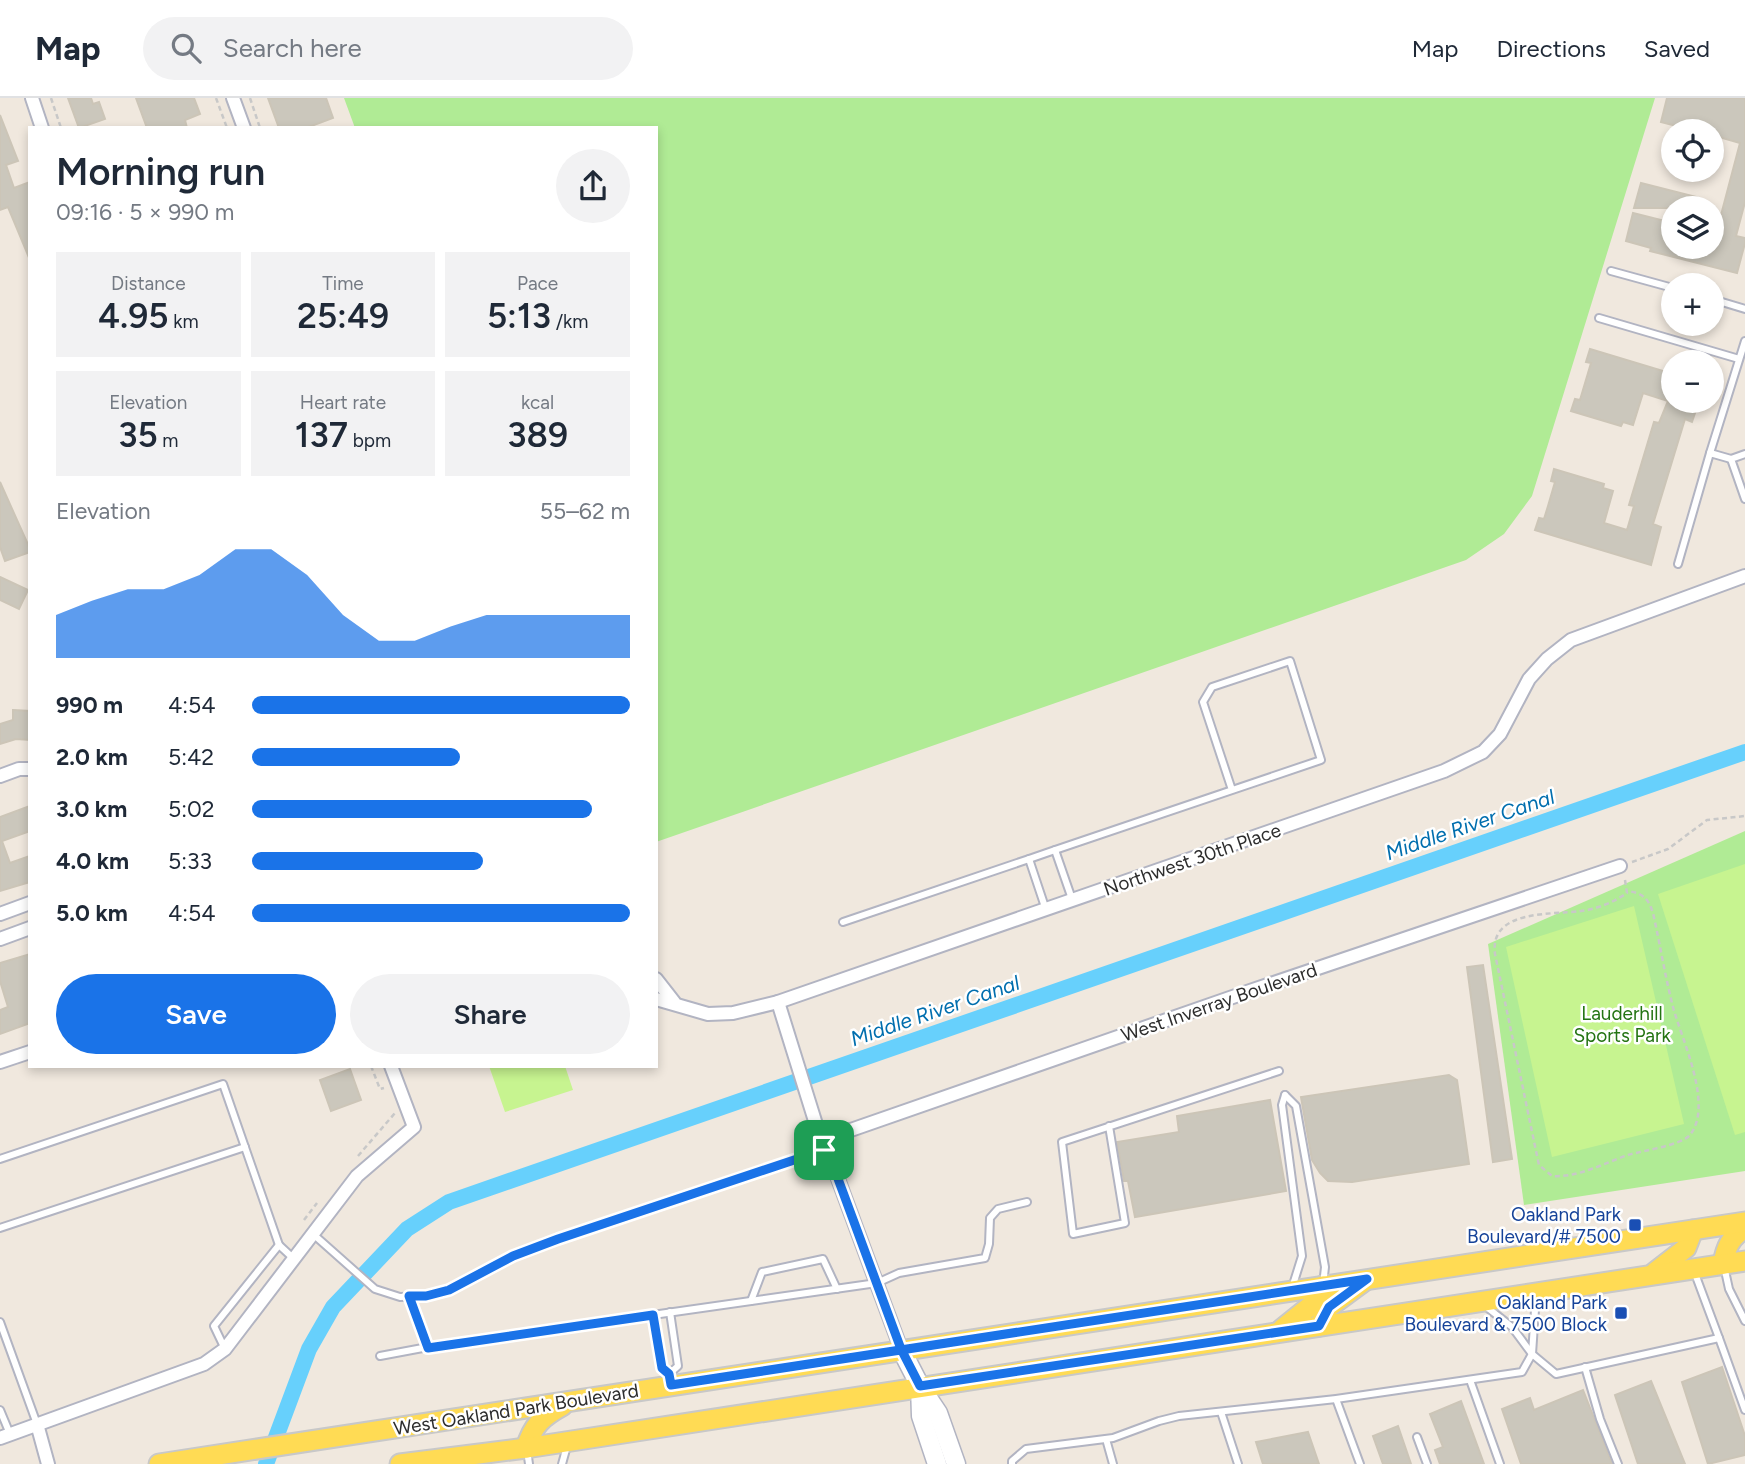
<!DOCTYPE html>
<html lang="en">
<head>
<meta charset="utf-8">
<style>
	body { margin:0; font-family:Figtree,sans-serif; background:#f2f2f3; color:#1f2937; height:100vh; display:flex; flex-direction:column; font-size:26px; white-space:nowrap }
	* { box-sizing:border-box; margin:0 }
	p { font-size:23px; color:#747a83 }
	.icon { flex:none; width:38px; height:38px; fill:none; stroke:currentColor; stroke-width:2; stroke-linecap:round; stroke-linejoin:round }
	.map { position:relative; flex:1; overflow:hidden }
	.details { position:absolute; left:28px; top:28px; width:630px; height:942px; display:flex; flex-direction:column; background:#fff; border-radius:0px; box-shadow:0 4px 10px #0003 }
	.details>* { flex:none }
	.tools { position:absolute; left:1661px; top:21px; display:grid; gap:14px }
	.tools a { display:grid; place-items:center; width:63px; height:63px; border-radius:50%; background:#fff; box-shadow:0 4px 10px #0003; font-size:35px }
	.pin { position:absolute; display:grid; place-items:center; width:60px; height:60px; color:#fff; margin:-30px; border-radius:14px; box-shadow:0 4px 10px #0006 }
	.round { display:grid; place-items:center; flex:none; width:74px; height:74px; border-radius:37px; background:#f2f2f3 }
	.overview { display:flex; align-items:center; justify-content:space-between; height:119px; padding:0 28px }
	h1 { font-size:38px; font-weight:600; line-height:52px }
	.metrics { display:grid; grid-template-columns:repeat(3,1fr); gap:10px; height:119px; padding:7px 28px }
	.metrics div { display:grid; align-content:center; border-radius:0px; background:#f2f2f3; text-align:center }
	.metrics b { font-size:35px; font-weight:600 }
	.metrics small { font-size:19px; font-weight:400 }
	.metrics p { font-size:19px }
	.chart { height:196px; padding:14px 28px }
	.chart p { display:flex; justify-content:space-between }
	.chart svg { width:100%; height:126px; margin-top:7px; fill:#1a73e8; opacity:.7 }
	.primary-button { display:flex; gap:14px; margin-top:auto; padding:14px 28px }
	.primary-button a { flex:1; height:80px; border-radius:42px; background:#1a73e8; color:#fff; font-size:28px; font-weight:600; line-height:80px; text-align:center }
	.primary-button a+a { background:#f2f2f3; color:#1f2937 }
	ul { padding:0 28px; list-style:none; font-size:23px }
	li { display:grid; grid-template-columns:112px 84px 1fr; align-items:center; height:52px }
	li i { height:18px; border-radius:9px; background:#1a73e8 }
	header { display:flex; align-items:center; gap:42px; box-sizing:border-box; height:98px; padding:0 35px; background:#fff; border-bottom:2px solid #e0e1e3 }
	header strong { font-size:33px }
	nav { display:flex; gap:38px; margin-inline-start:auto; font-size:24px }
	.search { width:490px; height:63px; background:#f2f2f3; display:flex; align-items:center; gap:18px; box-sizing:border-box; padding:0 24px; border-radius:38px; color:#747a83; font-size:26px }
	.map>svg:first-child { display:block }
	.green { fill:#b0eb95 }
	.pitch { fill:#c7f490 }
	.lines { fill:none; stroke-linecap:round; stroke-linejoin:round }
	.canal { stroke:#67d0fc; stroke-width:16 }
	.building { fill:#cbc7bc; stroke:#ccc5b7; stroke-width:2 }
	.lane-casing { stroke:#b2b4c2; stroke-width:10 }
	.street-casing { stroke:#b2b4c2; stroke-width:16 }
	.secondary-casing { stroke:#b2b4c2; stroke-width:21 }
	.primary-casing { stroke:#c8c8c8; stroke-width:23 }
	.path { stroke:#c8c8c8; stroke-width:2.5; stroke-dasharray:5 3.5; stroke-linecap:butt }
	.lane { stroke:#fff; stroke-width:6 }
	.street { stroke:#fff; stroke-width:12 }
	.secondary { stroke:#fff; stroke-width:18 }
	.primary { stroke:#ffdb54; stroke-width:19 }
	.route-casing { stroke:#fff; stroke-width:14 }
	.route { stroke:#1a73e8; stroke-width:9 }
	.transit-dot { fill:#1a4fb4; stroke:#fff; stroke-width:2.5 }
	.labels { text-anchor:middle; stroke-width:5; stroke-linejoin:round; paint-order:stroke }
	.street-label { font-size:19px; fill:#2d2d2d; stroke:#fff }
	.park-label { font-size:19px; fill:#247413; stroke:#fff }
	.transit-label { font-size:19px; fill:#164399; stroke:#fff; text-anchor:end }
	.water-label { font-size:21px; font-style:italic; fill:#006eae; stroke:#fff }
</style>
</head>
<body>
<header>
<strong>Map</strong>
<div class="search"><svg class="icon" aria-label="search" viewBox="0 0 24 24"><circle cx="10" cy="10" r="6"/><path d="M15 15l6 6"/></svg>Search here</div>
<nav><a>Map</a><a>Directions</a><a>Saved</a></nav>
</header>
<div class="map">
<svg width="1745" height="1366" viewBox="0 0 1745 1366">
	<rect width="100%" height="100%" fill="#f0e8de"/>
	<!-- green -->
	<g class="green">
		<path d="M344,0H1655L1532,398L1504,436L1466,462L656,744V30H355Z"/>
		<path d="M1745,733V1073L1524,1107L1488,846Z"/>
	</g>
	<!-- pitch -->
	<g class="pitch">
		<path d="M1745,766V1034L1735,1037L1658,796Z"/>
		<path d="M1634,808L1684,1026L1552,1059L1506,849Z"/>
		<path d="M489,968H565L573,992L505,1014Z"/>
	</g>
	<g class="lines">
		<!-- canal -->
		<path class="canal" d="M266,1366L309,1251L333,1209L407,1131L449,1104L1745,654"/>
	</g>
	<!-- building -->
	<g class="building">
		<path d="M68,0H91L93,6L99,4L105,21L79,30Z"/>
		<path d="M136,0H194L200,16L185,22L187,30H147Z"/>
		<path d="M268,0H326L333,20L306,30H279Z"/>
		<path d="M1667,0H1745V104L1736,138L1745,140V145L1737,175L1650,153L1651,150L1626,143L1633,115L1673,125V149H1712V135L1716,136L1740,45L1712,37V33H1696L1661,24Z"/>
		<path d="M0,17L18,63L6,67L14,90L30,84V162L8,109L0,112Z"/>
		<path d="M1641,85L1700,100L1697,110H1634Z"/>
		<path d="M1590,251L1673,276V303H1699L1692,324L1685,321L1653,426L1661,429L1651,467L1535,432L1539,420L1544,421L1548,408L1555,384L1551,383L1554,371L1604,386L1603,390L1613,393L1604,425L1627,432L1634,408L1629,407L1654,324L1659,325L1668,303L1643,295L1633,327L1623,324L1621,328L1571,313L1575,301L1580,302L1591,265L1586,264Z"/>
		<path d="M0,384L30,451V454L5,463L0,449Z"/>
		<path d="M0,479L28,492L19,511L0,502Z"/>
		<path d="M13,612L30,613V642L16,641L0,646V626L13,622Z"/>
		<path d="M30,708V733L2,743L10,765L30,758V784L0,793V719Z"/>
		<path d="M30,856V925L0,936V912L8,909L0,883V865Z"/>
		<path d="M1483,867L1512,1061L1493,1064L1467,869Z"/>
		<path d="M350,971L361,1002L331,1013L320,982Z"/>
		<path d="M1449,977L1457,982L1469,1066L1352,1084L1328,1083L1320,1075L1312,1062L1301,999Z"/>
		<path d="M1270,1002L1286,1093L1135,1119L1128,1083H1124L1117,1044L1179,1034L1177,1018Z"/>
		<path d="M1722,1269L1745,1338V1357L1708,1366L1682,1284Z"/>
		<path d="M1651,1283L1685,1366H1638L1615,1297Z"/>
		<path d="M1583,1292L1612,1366H1521L1502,1311L1530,1300L1534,1312Z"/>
		<path d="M1461,1303L1484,1366H1440L1435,1352L1443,1349L1430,1316Z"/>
		<path d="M1398,1328L1411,1366H1383L1373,1338Z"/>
		<path d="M1308,1334L1319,1366H1263L1256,1344Z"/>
	</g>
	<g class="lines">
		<!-- lane casing -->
		<g class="lane-casing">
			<g id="lane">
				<path d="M1611,173L1673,190"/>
				<path d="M1712,201L1745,211"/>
				<path d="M1599,220L1739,261"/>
				<path d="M1710,355L1745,243"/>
				<path d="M1745,356L1731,361L1745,401"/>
				<path d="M1678,466L1710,355L1731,361"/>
				<path d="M1055,752L1321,662L1290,563L1212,589L1203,604L1232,692"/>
				<path d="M1029,761L1055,752L1072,801"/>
				<path d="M843,824L1029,761L1046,812"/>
				<path d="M1285,997L1282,1007L1302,1158L1292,1190"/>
				<path d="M1285,997L1296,1008L1325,1169L1323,1187"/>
				<path d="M1109,1028L1125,1125L1073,1136L1062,1044L1279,973"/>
				<path d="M0,1061L223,986L279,1147"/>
				<path d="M0,1130L245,1049"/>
				<path d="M313,1136L375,1191L400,1199L427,1198L449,1192L513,1158L558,1141L823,1052"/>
				<path d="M1724,1168L1729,1191L1745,1223"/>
				<path d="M409,1198L428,1249L877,1185L899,1175L985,1160L989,1146L990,1120L998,1111L1027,1104"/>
				<path d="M751,1203L762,1174L823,1161L837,1191"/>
				<path d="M1484,1207L1512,1229L1532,1256L1556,1276L1719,1240L1694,1173"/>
				<path d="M653,1217L662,1271L669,1276L670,1284"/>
				<path d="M0,1224L37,1326"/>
				<path d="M1719,1240L1745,1312"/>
				<path d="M225,1251L214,1228L279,1147L293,1160"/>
				<path d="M380,1258L428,1249"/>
				<path d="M1585,1269L1600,1321L1618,1366"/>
				<path d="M669,1276L678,1268L670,1214"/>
				<path d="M1470,1282L1500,1366"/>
				<path d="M1336,1301L1360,1366"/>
				<path d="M0,1312L10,1336"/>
				<path d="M1221,1314L1238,1366"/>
				<path d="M1417,1339L1427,1366"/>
				<path d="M1106,1341L1113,1366"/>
				<path d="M527,1352L529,1366"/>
				<path d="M562,1366L567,1348"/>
				<path d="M1012,1366V1363L1026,1351L1113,1340L1159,1323L1179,1318L1336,1301L1522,1274L1532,1256L1536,1197"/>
			</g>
		</g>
		<!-- street casing -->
		<g class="street-casing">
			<g id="street">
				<path d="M32,0L42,30"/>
				<path d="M233,0L244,30"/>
				<path d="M0,678L19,671H30"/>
				<path d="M0,816L30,805"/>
				<path d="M0,841L30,830"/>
				<path d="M656,881L674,904"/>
				<path d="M656,901L708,916L733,915L778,904L1444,673L1483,654L1500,636L1529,581L1547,561L1571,542L1745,478"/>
				<path d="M778,904L824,1052L834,1070L901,1251"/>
				<path d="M0,964L30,954"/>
				<path d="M824,1052L845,1034L1247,894L1620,768"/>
				<path d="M37,1326L48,1366"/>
				<path d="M0,1340L204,1266L225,1251L357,1078L414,1029L391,968"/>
			</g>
		</g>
		<!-- secondary casing -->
		<g class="secondary-casing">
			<g id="secondary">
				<path d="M901,1251L920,1288L938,1315L956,1366"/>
				<path d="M920,1288L921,1318L937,1366"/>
			</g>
		</g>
		<!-- primary casing -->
		<g class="primary-casing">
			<g id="primary">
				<path d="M1723,1166C1726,1149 1730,1140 1745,1130"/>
				<path d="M1655,1174L1686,1150L1693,1132"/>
				<path d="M1319,1228L1329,1209L1363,1184"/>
				<path d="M1282,1231L1313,1206L1323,1188"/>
				<path d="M526,1350C533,1327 542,1319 562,1308"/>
				<path d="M159,1366L1745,1124"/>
				<path d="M400,1366L526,1350L1745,1163"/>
			</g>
		</g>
		<!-- path -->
		<g class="path">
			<path d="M51,0L61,30"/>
			<path d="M216,0L227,30"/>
			<path d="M250,0L260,30"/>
			<path d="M1632,764L1668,751L1707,722L1745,718"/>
			<path d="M1625,782L1627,795C1614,804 1597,811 1581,813C1552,817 1489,811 1495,856L1536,1053L1539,1067L1552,1078C1578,1080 1604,1065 1628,1057C1642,1053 1680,1047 1689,1038C1715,1009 1681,940 1673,909C1665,878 1660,846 1653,815C1648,800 1643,795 1627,793"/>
			<path d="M371,968L380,991L384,990"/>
			<path d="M358,1058L395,1015"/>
			<path d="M304,1122L317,1105"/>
		</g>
		<!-- lane -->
		<use href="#lane" class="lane"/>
		<!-- street -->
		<use href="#street" class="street"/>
		<!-- secondary -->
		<use href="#secondary" class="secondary"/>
		<!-- primary -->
		<use href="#primary" class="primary"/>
	</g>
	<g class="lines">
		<!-- route casing -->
		<g class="route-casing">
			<path id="route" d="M824,1052L558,1141L513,1158L449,1192L426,1198H409L428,1250L653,1217L662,1270L669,1276L671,1287L1367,1181L1329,1209L1319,1228L920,1288L901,1251L834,1070L824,1052"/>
		</g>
		<!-- route -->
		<use href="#route" class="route"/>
	</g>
	<!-- markers -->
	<g class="transit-dot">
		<rect x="1628" y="1120" width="14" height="14" rx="3.5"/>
		<rect x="1614" y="1208" width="14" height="14" rx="3.5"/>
	</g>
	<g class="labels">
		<!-- street labels -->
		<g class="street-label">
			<text transform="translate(1192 761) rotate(-19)" y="7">Northwest 30th Place</text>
			<text transform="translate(1219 904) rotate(-19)" y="7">West Inverray Boulevard</text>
			<text transform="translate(516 1311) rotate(-9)" y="7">West Oakland Park Boulevard</text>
		</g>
		<!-- park labels -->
		<g class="park-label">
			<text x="1622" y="922">Lauderhill<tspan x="1622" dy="22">Sports Park</tspan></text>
		</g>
		<!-- transit labels -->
		<g class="transit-label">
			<text x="1621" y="1123">Oakland Park<tspan x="1621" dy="22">Boulevard/# 7500</tspan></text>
			<text x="1607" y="1211">Oakland Park<tspan x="1607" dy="22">Boulevard &amp; 7500 Block</tspan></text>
		</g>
		<!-- water labels -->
		<g class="water-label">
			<text transform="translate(1470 727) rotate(-19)" y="7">Middle River Canal</text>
			<text transform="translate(935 913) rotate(-19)" y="7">Middle River Canal</text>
		</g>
	</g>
</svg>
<div class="tools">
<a><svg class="icon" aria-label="locate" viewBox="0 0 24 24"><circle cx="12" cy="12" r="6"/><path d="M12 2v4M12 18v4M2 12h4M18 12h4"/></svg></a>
<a><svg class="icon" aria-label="layers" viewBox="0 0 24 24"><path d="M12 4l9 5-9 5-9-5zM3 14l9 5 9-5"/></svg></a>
<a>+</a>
<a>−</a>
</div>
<div class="pin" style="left:824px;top:1052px;background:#1e9e55"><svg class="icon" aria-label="arrive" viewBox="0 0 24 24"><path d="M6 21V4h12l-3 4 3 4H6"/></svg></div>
<section class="details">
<div class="overview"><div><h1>Morning run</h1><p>09:16 · 5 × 990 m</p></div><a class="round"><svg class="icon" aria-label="share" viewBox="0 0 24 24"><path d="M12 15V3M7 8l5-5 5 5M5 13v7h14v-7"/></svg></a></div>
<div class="metrics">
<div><p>Distance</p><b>4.95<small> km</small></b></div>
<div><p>Time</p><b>25:49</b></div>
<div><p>Pace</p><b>5:13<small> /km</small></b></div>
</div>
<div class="metrics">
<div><p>Elevation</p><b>35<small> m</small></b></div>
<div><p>Heart rate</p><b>137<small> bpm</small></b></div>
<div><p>kcal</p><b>389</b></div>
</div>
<div class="chart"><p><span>Elevation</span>55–62 m</p>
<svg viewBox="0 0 160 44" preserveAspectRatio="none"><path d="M0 44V29L10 24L20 20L30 20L40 15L50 6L60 6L70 15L80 29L90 38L100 38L110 33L120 29L130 29L140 29L150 29L160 29V44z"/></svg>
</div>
<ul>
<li><b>990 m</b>4:54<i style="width:100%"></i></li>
<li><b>2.0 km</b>5:42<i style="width:55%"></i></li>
<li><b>3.0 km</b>5:02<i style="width:90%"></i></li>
<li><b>4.0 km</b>5:33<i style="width:61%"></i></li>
<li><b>5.0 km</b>4:54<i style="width:100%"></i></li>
</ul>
<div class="primary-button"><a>Save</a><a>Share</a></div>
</section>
</div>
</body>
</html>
